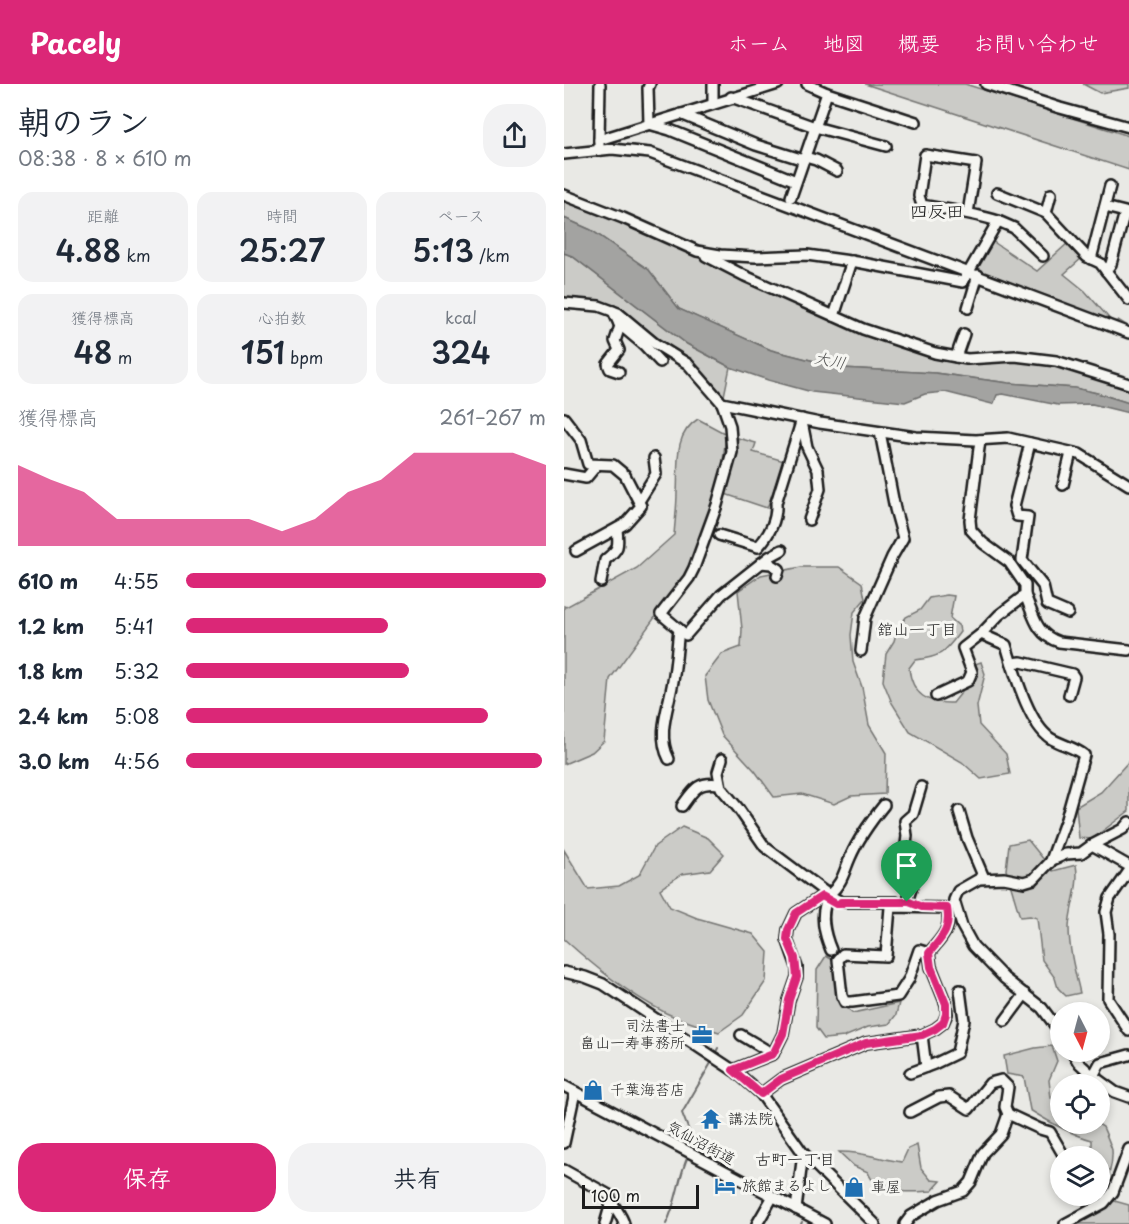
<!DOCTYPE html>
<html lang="ja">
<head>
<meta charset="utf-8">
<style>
	body { margin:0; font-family:"Playpen Sans","Klee One",sans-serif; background:#f2f2f3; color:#1f2937; height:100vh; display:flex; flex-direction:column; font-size:22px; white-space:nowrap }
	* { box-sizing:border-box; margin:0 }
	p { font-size:20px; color:#747a83 }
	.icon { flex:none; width:33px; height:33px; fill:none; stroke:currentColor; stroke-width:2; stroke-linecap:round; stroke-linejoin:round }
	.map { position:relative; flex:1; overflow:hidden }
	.panel { display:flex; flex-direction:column; background:#fff; width:564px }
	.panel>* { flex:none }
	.needle { width:39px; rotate:174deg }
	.tools { position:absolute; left:486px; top:918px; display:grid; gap:12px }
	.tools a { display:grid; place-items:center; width:60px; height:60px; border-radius:50%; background:#fff; box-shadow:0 3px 9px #0003; font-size:30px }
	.scale { position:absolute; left:18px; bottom:15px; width:117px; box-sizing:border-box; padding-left:6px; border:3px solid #1c1c1c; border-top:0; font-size:16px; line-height:21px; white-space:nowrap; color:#1c1c1c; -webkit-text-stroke:4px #f6f6f2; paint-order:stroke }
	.pin { position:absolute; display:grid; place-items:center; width:51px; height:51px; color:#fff; margin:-62px -26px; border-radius:50% 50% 50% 0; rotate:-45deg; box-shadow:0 0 6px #0007 }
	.pin .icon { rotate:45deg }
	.round { display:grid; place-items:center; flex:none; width:63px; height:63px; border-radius:24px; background:#f2f2f3 }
	.overview { display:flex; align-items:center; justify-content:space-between; height:102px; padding:0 18px }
	h1 { font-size:33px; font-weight:600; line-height:45px }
	.metrics { display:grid; grid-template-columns:repeat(3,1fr); gap:9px; height:102px; padding:6px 18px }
	.metrics div { display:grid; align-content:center; border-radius:15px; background:#f2f2f3; text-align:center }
	.metrics b { font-size:30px; font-weight:600 }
	.metrics small { font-size:16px; font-weight:400 }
	.metrics p { font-size:16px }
	.chart { height:168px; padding:12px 18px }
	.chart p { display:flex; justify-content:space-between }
	.chart svg { width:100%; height:108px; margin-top:6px; fill:#db2777; opacity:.7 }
	.primary-button { display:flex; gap:12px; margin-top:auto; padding:12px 18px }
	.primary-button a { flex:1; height:69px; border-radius:24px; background:#db2777; color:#fff; font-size:24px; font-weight:600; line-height:69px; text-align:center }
	.primary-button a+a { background:#f2f2f3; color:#1f2937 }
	ul { padding:0 18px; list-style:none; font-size:20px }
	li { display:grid; grid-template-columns:96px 72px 1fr; align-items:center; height:45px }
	li i { height:15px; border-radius:8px; background:#db2777 }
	header { display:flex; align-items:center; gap:36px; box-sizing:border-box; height:84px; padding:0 30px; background:#db2777; color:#fff }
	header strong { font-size:28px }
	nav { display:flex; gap:33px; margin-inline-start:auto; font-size:21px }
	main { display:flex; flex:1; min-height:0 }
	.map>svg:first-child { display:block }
	.green { fill:#cbcbc7; stroke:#747472; stroke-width:1.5 }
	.water { fill:#a3a3a1; stroke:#6d6d6c; stroke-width:1.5 }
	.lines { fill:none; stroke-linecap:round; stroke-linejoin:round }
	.stream { stroke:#6d6d6c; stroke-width:2 }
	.minor-casing { stroke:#1c1c1c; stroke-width:14 }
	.minor { stroke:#f6f6f2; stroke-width:9 }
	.route-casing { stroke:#fff; stroke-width:12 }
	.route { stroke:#db2777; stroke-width:8 }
	.labels { text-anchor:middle; stroke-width:6; stroke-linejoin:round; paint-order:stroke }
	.poi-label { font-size:15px; fill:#1c1c1c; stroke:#f6f6f2; text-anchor:start }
	.street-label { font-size:15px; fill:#1c1c1c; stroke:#f6f6f2 }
	.water-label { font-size:16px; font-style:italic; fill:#525251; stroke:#f6f6f2 }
	.neighbourhood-label { font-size:16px; fill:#1c1c1c; stroke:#f6f6f2 }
	.quarter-label { font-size:18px; fill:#1c1c1c; stroke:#f6f6f2 }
</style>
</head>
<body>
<header>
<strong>Pacely</strong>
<nav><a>ホーム</a><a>地図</a><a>概要</a><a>お問い合わせ</a></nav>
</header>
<main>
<section class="panel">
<div class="overview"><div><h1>朝のラン</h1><p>08:38 · 8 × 610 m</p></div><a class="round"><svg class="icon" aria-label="share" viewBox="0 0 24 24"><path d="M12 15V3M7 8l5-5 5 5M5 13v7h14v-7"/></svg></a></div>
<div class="metrics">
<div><p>距離</p><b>4.88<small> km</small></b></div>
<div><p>時間</p><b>25:27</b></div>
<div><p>ペース</p><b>5:13<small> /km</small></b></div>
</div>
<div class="metrics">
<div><p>獲得標高</p><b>48<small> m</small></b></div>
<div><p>心拍数</p><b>151<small> bpm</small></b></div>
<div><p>kcal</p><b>324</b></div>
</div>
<div class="chart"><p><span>獲得標高</span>261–267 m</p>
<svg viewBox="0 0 160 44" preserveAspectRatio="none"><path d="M0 44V11L10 17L20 22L30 33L40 33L50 33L60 33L70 33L80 38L90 33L100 22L110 17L120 6L130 6L140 6L150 6L160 11V44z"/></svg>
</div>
<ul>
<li><b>610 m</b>4:55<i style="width:100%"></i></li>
<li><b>1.2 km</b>5:41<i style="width:56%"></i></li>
<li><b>1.8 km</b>5:32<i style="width:62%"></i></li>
<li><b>2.4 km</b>5:08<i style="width:84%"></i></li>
<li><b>3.0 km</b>4:56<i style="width:99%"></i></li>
</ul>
<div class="primary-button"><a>保存</a><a>共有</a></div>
</section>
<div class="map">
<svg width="565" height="1140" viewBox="0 0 565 1140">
	<rect width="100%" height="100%" fill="#e9e9e5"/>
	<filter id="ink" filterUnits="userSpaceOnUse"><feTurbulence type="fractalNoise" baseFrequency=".0167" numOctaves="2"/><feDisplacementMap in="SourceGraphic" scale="12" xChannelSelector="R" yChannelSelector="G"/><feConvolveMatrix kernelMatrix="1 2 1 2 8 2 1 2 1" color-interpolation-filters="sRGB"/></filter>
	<g filter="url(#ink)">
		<!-- green -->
		<g class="green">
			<path d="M301,0H401L565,52V86Z"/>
			<path d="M519,0H565V4L536,9Z"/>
			<path d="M0,116L47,133L143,177L371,269L492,277L565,300V319L533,309L511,304L445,299L371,289L278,284L207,266L115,225L85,186L27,146L0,134Z"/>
			<path d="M428,157L473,187L504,159L519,173L500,190L521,207L550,240L554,236L562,241V245L411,194L415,181Z"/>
			<path d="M0,169L8,172L123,260L166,283L160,312L136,284L104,262L62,229L32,218L0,214Z"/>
			<path d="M134,335L162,350L155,413L127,484L46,595L40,657L28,668L0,680V522L2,523L73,484L110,451C111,437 113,423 113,408C115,383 108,351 134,335Z"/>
			<path d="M174,354L192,359L189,368L220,377L203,424L161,410Z"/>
			<path d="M237,483H275L298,499L301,515L290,528L287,551L289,578L298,603L305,641L322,669L321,710L287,712L270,720L238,710L210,713L191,687L158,651L144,616L141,592L158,570L177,563L178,545L174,507L197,491Z"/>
			<path d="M383,511L390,512L386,534L395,542L396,548C380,569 378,573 351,576L345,584C348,611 364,620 389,619L397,609L411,580L417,578L421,590L413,622L415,641L442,670L446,690L417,695L398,678L346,648L328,619L319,597L322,570L330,557L333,546L342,533L356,526L365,514Z"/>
			<path d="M565,677V727L528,755L515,754L512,723L537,708Z"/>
			<path d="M118,743L144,754L160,770L146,786L118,790L96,805L106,823L133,834L189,850L204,868L202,897L179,931L155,948C138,942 119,937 102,929C63,909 32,884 0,855V766L24,805L55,802L75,791L91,762Z"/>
			<path d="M464,756L489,787L512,781C516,802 506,822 505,843C505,866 511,888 516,909L502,912L494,904L491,894L478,876L473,834L466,832L456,833L442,786L445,760Z"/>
			<path d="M262,872L269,876C271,898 270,916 289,929L335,919L332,931L325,940L304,943L280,953L260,955L252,944L253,886Z"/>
			<path d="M488,962L493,977L485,996L487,1014L496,1019V1040H534L539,1043C542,1050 546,1059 548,1066C549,1079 544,1100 536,1109V1072H528V1056C506,1050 485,1038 466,1026L460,993L443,990L440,972L471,964Z"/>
			<path d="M353,1061L357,1084L367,1096L377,1097L368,1107C348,1108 312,1112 304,1088L290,1082L275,1068C296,1067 316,1075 338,1078L344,1065Z"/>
			<path d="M547,1116L565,1121V1140H509Z"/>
		</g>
		<!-- water -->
		<path class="water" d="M0,134L27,146L85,186L115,225L207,266L278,284L371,289L445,299L511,304L533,309L565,319V329L528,320L494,321L439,310L433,311L430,319L428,320L381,308L361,310L341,318L248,308L204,296L166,283L123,260L8,172L0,169Z"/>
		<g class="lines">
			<!-- stream -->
			<g class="stream">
				<path d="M153,966L154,964"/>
				<path d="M127,1067L130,1061L129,1057L118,1029L147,979"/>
				<path d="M102,1140C113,1119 114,1094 124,1072"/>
				<path d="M237,1140L238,1138"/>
			</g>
			<!-- minor casing -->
			<g class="minor-casing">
				<g id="minor">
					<path d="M86,0L84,4L85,40L106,46L232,97"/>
					<path d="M243,0L263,9L352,38"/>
					<path d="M422,0L496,24L565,43"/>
					<path d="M167,13L251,43L322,62"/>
					<path d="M149,20V0"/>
					<path d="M117,30L192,61L240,76"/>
					<path d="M35,56L36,0"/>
					<path d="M35,66V56L214,0"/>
					<path d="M0,70L48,65L86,69L565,249"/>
					<path d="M241,73L252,76L273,87"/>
					<path d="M433,109L482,129"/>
					<path d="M487,110L482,129L523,173L536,179L565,216"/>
					<path d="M0,111L59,134L133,167L156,171L191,173L243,171L293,178L399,198L434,137C409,129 384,126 358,121L355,112L361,71L412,79L404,129"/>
					<path d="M227,113L263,9"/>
					<path d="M541,123L561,128L547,180L542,187"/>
					<path d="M434,137L450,144L479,172"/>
					<path d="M142,172L181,192L299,245L371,269L403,275L451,272L492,277L565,300"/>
					<path d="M527,175L546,102"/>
					<path d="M0,219L35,222L54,229L90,259L124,280L158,319L256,339L352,353L412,356L444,354L515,370L565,401"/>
					<path d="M404,224L414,191"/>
					<path d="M49,227L56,242L51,257L55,266L44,280L46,285L55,288"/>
					<path d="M270,232L288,177"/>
					<path d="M55,240L80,261L96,278"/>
					<path d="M392,273L400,250"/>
					<path d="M158,319L166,342L168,368L153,421L130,484L125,494L97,530L122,551L157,511L205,473L218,466"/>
					<path d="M0,334L17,356L24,380L49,381L61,391L77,422L61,440L12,467"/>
					<path d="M238,338L243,363L254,386L256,405L245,436"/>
					<path d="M416,356L406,436L407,446L419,459L445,478L461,501V511L435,531L417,550"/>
					<path d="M466,359L450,422L453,432L464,433L458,476L479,502L483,520L504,529"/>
					<path d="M0,390L22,394L32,382"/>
					<path d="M499,401L507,369"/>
					<path d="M75,417L92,390L90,374"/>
					<path d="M155,451L194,463C205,451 213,436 212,419L238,335"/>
					<path d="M197,479L207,480L215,485L213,492"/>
					<path d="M37,498L41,476C55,465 55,463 53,445"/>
					<path d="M461,511C470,532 472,551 495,558L565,566"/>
					<path d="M297,567L301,534L328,473L339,454L331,425L316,348"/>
					<path d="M448,579L457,578L508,590L510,593L505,611"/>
					<path d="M372,612L404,597L408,588L399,564L417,550L442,561C450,586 464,639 486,654C497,661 510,663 520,671L502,735L486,779"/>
					<path d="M105,675C92,650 105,623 109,597C112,580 113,563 115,545"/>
					<path d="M158,675L154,688L157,704L174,724L201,763L265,811L277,818H332"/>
					<path d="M118,722C130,705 134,697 156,700"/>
					<path d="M395,727L403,754L420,794"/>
					<path d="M528,761L559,745L565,738"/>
					<path d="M565,787L546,814L542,828L545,850L544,915L565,947"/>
					<path d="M265,811C279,798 279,790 286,774C294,755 307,737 320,721"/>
					<path d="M263,815C256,832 260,849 267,866"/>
					<path d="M343,818L350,796L341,769L343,752L341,737L349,730L357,703"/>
					<path d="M0,888L21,893L39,900L172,988L197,1010L239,1069L232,1125"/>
					<path d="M441,937L461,910"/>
					<path d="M496,948L478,924L440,894L409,862L398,842L390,816L394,807L415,795L440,794L460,798L470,795L488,776L502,770L517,769L528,761L565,782"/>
					<path d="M177,951L209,970"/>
					<path d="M358,951L362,983"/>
					<path d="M508,968L514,978L529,992"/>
					<path d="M565,971L536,979L529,992L551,1008L565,1013"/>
					<path d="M169,986L209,970L219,950L225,916L233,893V883L223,855L224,846L232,829L258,812L266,816"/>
					<path d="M346,989L370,980L393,969L400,936L396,906"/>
					<path d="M0,1002L261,1140"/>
					<path d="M197,1010L217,995L302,959L358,951L371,945L379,939L383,930L382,920L367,883L365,869C378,853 388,846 383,824L326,823L322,872L279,870L274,876L278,912L281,918H288L334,912L345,895L355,866L365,869"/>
					<path d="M346,1028L375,1013L385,1012L405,1025L426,999L437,996L444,1003L441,1023L444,1030"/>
					<path d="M0,1059L11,1008"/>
					<path d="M239,1069L311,1140"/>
					<path d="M0,1086L45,1111C48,1122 57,1129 60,1140"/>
					<path d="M41,1140L47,1119"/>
					<path d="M193,1140L208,1114"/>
					<path d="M341,1140L347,1132L374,1116L399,1107L407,1098L419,1069L437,1050L444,1030L476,1045L486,1048L500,1072"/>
					<path d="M501,1140L540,1119L549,1108L565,1065"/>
				</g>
			</g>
			<!-- minor -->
			<use href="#minor" class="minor"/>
		</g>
	</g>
	<g class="lines" filter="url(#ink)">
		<!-- route casing -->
		<g class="route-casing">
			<path id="route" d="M258,812L272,820H277V818H345L358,823L383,824C387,846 378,853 365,869L367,883L382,920V930L379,939L371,945L358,951L302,959L217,995L197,1010L169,986L209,970L219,950L225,916L233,893L231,874L223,855L224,846L232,829Z"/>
		</g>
		<!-- route -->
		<use href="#route" class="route"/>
	</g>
	<!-- icons -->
	<defs>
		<g id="office-bare" transform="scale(1.62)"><path d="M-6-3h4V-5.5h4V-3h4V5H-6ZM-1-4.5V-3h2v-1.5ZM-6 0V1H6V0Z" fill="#1f6fb2" stroke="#f6f6f2" stroke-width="2.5" paint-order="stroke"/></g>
		<g id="shop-bare" transform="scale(1.62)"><path d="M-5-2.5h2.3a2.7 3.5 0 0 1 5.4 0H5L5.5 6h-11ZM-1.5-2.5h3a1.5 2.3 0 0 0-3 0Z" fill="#1f6fb2" stroke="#f6f6f2" stroke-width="2.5" paint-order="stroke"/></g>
		<g id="temple-bare" transform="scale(1.62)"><path d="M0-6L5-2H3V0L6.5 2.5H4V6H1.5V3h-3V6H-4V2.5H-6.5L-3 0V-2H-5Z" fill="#1f6fb2" stroke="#f6f6f2" stroke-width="2.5" paint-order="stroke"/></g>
		<g id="hotel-bare" transform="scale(1.62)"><path d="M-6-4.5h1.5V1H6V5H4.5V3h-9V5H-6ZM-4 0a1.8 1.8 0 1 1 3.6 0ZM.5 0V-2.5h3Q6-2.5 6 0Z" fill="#1f6fb2" stroke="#f6f6f2" stroke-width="2.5" paint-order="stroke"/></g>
	</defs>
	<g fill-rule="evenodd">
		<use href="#office-bare" x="138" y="951"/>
		<use href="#shop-bare" x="29" y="1006"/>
		<use href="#temple-bare" x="147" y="1035"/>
		<use href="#hotel-bare" x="161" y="1102"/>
		<use href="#shop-bare" x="290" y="1103"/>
	</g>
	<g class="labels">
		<!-- poi labels -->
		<g class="poi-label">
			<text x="121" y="947" text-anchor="end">司法書士<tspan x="121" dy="17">畠山一寿事務所</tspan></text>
			<text x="46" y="1011">千葉海苔店</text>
			<text x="164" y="1040">講法院</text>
			<text x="178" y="1107">旅館まるよし</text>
			<text x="307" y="1108">車屋</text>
		</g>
		<!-- street labels -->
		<g class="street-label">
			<text transform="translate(137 1059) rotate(28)" y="5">気仙沼街道</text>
		</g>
		<!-- water labels -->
		<g class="water-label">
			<text transform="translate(266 276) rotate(11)" y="6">大川</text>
		</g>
		<!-- neighbourhood labels -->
		<g class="neighbourhood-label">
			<text x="353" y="551">舘山一丁目</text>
			<text x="231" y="1081">古町一丁目</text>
		</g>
		<!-- quarter labels -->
		<g class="quarter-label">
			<text x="373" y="134">四反田</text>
		</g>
	</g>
</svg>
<div class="tools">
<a><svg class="needle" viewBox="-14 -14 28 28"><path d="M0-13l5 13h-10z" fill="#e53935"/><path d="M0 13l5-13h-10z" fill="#747a83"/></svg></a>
<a><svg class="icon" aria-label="locate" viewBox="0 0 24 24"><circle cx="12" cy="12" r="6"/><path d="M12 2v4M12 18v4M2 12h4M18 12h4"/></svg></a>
<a><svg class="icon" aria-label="layers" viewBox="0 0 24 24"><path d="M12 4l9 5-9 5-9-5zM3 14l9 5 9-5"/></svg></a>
</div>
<div class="scale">100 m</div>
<div class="pin" style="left:343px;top:818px;background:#1e9e55"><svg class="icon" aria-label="arrive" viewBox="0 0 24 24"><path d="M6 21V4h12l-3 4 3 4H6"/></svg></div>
</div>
</main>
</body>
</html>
